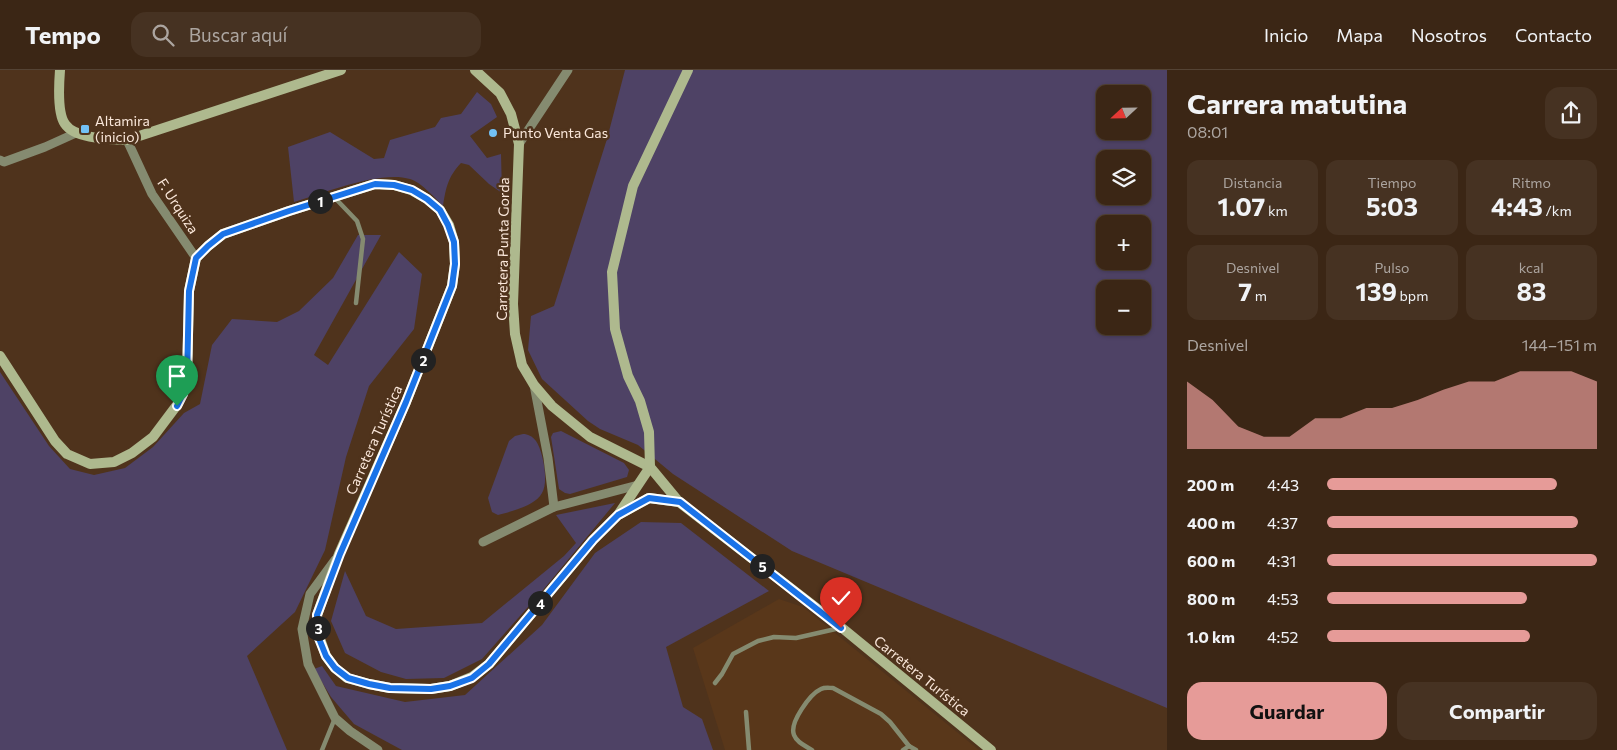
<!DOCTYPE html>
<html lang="es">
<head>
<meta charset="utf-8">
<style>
	body { margin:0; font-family:Commissioner,sans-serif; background:#463222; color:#f1f3f6; height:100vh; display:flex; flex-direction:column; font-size:19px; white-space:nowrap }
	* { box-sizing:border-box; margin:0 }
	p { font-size:16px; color:#aca5a0 }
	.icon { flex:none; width:28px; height:28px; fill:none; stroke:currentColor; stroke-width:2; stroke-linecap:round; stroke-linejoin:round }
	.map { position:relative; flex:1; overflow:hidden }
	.drawer { display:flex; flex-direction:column; background:#3b2615; width:450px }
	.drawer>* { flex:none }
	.needle { width:32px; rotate:248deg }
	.tools { position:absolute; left:1096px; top:15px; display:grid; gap:10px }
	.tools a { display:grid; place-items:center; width:55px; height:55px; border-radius:10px; background:#3b2615; box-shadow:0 1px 4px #0004,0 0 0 1px #544334; font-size:25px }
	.pin { position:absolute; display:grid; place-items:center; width:42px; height:42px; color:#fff; margin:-51px -21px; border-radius:50% 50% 50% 0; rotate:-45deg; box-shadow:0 0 5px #0007 }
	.pin .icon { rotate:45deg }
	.km { position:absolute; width:25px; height:25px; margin:-12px; border-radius:50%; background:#222; color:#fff; font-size:14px; line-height:25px; text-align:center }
	.round { display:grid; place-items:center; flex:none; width:52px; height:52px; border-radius:15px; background:#463222 }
	.headline { display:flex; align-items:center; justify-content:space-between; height:85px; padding:0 20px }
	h1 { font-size:28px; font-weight:700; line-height:38px }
	.metrics { display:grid; grid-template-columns:repeat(3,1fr); gap:8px; height:85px; padding:5px 20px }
	.metrics div { display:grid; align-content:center; border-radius:12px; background:#463222; text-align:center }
	.metrics b { font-size:25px; font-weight:700 }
	.metrics small { font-size:14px; font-weight:400 }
	.metrics p { font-size:14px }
	.chart { height:140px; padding:10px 20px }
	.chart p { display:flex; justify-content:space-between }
	.chart svg { width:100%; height:90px; margin-top:5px; fill:#e69b98; opacity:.7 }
	.button { display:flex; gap:10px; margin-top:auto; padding:10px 20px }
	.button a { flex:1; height:58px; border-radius:15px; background:#e69b98; color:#111; font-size:20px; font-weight:700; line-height:58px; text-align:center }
	.button a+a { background:#463222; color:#f1f3f6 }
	ul { padding:0 20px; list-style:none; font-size:16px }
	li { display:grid; grid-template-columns:80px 60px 1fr; align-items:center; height:38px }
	li i { height:12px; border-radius:6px; background:#e69b98 }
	header { display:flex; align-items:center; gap:30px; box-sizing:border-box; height:70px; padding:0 25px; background:#3b2615; border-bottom:1px solid #544334 }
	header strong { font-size:24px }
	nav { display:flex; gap:28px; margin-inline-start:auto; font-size:18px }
	.search { width:350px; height:45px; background:#463222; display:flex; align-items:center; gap:12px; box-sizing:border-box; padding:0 18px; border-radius:15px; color:#aca5a0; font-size:19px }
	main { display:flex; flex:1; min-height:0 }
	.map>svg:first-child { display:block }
	.built { fill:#59371a }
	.green { fill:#4e4265; fill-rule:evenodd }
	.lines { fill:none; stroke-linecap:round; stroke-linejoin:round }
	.lane { stroke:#858b70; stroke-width:4.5 }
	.street { stroke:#858b70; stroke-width:9 }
	.secondary { stroke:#aeb98e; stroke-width:10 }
	.route-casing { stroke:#fff; stroke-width:10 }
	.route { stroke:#1a73e8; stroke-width:6 }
	.poi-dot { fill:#72c1f5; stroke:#4f331c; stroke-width:2 }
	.labels { text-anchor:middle; stroke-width:5; stroke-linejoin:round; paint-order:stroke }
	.poi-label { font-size:14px; fill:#fbe8db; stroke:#4f331c; text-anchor:start }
	.street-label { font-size:14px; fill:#fbe8db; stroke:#4f331c }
</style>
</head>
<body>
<header>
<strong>Tempo</strong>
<div class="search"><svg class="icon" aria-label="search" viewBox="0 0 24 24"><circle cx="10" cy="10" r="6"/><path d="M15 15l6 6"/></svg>Buscar aquí</div>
<nav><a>Inicio</a><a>Mapa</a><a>Nosotros</a><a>Contacto</a></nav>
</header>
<main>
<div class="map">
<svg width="1167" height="680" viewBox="0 0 1167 680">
	<rect width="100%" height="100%" fill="#4f331c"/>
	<!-- built -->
	<path class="built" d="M779,529L803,537L979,680H725L693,578Z"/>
	<!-- green -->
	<g class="green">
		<path d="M625,0H1167V638L792,481L673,404L638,375L600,359L588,351L542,309L528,280L531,246L554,236L607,69ZM1105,24H1142V61H1105ZM1105,89H1142V126H1105ZM1105,154H1142V191H1105ZM1105,219H1142V256H1105Z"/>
		<path d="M477,22L491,34L497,47L470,66L487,88L501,84L502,123L489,114L469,95L461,93C448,107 446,117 443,136C435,128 421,112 410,109C380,100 324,123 294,132L288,77L330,62L374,89L384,88L390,70L435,57L441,48L461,44Z"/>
		<path d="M358,165H381L314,285L328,295L399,182L422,204L414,259L369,316L346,387L325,480L295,542L247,586L287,680H0V302L49,376L70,399L94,405L125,398L153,377L184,343L200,334L212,275L232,249L277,252L299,241L333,208Z"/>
		<path d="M561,361L624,393L629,400L627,407L570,424L565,423L559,419L551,367L553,363Z"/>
		<path d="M523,364C528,364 532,366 536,371C543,381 549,412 542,423C535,436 512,441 498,445L492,442L488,428L509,371L515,366Z"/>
		<path d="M615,433L543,520L482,589L444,608L406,609L381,602L345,583L331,551L345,501L366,546L396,559L482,553L564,486L576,473L556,445Z"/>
		<path d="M641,452L681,453L769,521L666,577L683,637L702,649L713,680H402L354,654L331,627L314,599L322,596L336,616L405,632L465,625L542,555L595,483Z"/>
	</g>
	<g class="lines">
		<!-- lane -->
		<g class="lane">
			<path d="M335,128L357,151L363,169L356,233"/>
			<path d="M715,613L722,604L733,584L758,571L774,567L796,568L840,558"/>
			<path d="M746,642L749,680"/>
			<path d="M322,680L335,648"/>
			<path d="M812,680C806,676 797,673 794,665C789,653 810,624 821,619C825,617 829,618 833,618L881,644L890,652L909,676"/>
			<path d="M903,680L909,676L916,680"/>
		</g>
		<!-- street -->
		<g class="street">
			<path d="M127,70L152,124L196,188"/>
			<path d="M519,74L568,0"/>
			<path d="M0,90L4,92L45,77L76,63"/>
			<path d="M534,315L548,388L554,437"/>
			<path d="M483,472L554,437L638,415"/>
			<path d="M335,490L310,524L302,559L308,594L335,648L350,661L378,680"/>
		</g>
		<!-- secondary -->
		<g class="secondary">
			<path d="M60,0C59,13 57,43 65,54C75,69 110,69 127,70L341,0"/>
			<path d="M475,0L500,23L511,44L519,74L513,234L515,264L522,295L534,315L552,336L590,367L650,397L679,432L841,557L991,680"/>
			<path d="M0,286L55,371L67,384L90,394L114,392L132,383L153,367L177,335L183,324L187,309L189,221L196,188L208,176L223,164L289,141L375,114L394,115L411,120L427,129L440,140L449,155L454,172L455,194L452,216L406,332L339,484L317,545L319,566L326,586L335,598L347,608L369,614L390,618L431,619L450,616L472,607L489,594L593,470L618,445L650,397"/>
			<path d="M650,397L649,362L640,331L628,306L615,259L612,202L633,116L688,0"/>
			<path d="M620,444L649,428L679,432"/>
		</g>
	</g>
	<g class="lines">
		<!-- route casing -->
		<g class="route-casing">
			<path id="route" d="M177,336L183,324L187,309L189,221L196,188L208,176L223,164L289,141L375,114L394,115L412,120L427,129L440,140L448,155L454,172L455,194L452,216L406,332L340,484L317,545L318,566L326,586L335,598L348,608L369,614L390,618L431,619L450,616L472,608L489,594L593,470L618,445L649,428L680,432L841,558"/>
		</g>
		<!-- route -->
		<use href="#route" class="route"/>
	</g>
	<!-- markers -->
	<g class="poi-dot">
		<rect x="80" y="54" width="10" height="10" rx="2.5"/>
		<circle cx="493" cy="63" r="5"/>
	</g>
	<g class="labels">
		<!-- poi labels -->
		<g class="poi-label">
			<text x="95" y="56">Altamira<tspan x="95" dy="16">(inicio)</tspan></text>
			<text x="503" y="68">Punto Venta Gas</text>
		</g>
		<!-- street labels -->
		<g class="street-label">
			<text transform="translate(178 136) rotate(57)" y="5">F. Urquiza</text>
			<text transform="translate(503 179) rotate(-89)" y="5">Carretera Punta Gorda</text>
			<text transform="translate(374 370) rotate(-66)" y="5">Carretera Turística</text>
			<text transform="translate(922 606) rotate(39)" y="5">Carretera Turística</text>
		</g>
	</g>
</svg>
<div class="tools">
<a><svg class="needle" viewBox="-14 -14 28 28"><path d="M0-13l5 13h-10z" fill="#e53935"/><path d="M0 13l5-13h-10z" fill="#aca5a0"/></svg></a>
<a><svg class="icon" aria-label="layers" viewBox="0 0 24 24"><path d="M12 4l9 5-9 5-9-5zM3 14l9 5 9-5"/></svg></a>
<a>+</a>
<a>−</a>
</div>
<div class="pin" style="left:177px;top:336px;background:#1e9e55"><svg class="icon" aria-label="arrive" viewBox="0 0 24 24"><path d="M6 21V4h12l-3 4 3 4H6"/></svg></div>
<div class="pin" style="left:841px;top:558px;background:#d93025"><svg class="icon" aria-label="check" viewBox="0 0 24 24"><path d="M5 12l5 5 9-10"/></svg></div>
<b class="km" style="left:320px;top:131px">1</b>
<b class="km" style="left:423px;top:290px">2</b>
<b class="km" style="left:318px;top:558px">3</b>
<b class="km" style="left:540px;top:533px">4</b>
<b class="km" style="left:762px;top:496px">5</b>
</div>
<section class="drawer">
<div class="headline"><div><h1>Carrera matutina</h1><p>08:01</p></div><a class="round"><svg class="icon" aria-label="share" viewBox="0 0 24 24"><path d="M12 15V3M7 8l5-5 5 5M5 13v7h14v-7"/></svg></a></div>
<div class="metrics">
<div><p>Distancia</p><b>1.07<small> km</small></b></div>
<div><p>Tiempo</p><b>5:03</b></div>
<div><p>Ritmo</p><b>4:43<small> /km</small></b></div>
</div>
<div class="metrics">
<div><p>Desnivel</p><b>7<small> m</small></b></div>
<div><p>Pulso</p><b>139<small> bpm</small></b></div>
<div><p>kcal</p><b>83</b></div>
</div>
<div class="chart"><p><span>Desnivel</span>144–151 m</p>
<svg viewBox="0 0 160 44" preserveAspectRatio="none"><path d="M0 44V11L10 20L20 33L30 38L40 38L50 29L60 29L70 24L80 24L90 20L100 15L110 11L120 11L130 6L140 6L150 6L160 11V44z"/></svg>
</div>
<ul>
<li><b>200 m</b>4:43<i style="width:85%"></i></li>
<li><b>400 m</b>4:37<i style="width:93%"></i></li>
<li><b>600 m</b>4:31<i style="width:100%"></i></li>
<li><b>800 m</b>4:53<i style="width:74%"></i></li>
<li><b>1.0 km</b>4:52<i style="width:75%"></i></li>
</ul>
<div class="button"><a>Guardar</a><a>Compartir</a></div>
</section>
</main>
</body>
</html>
